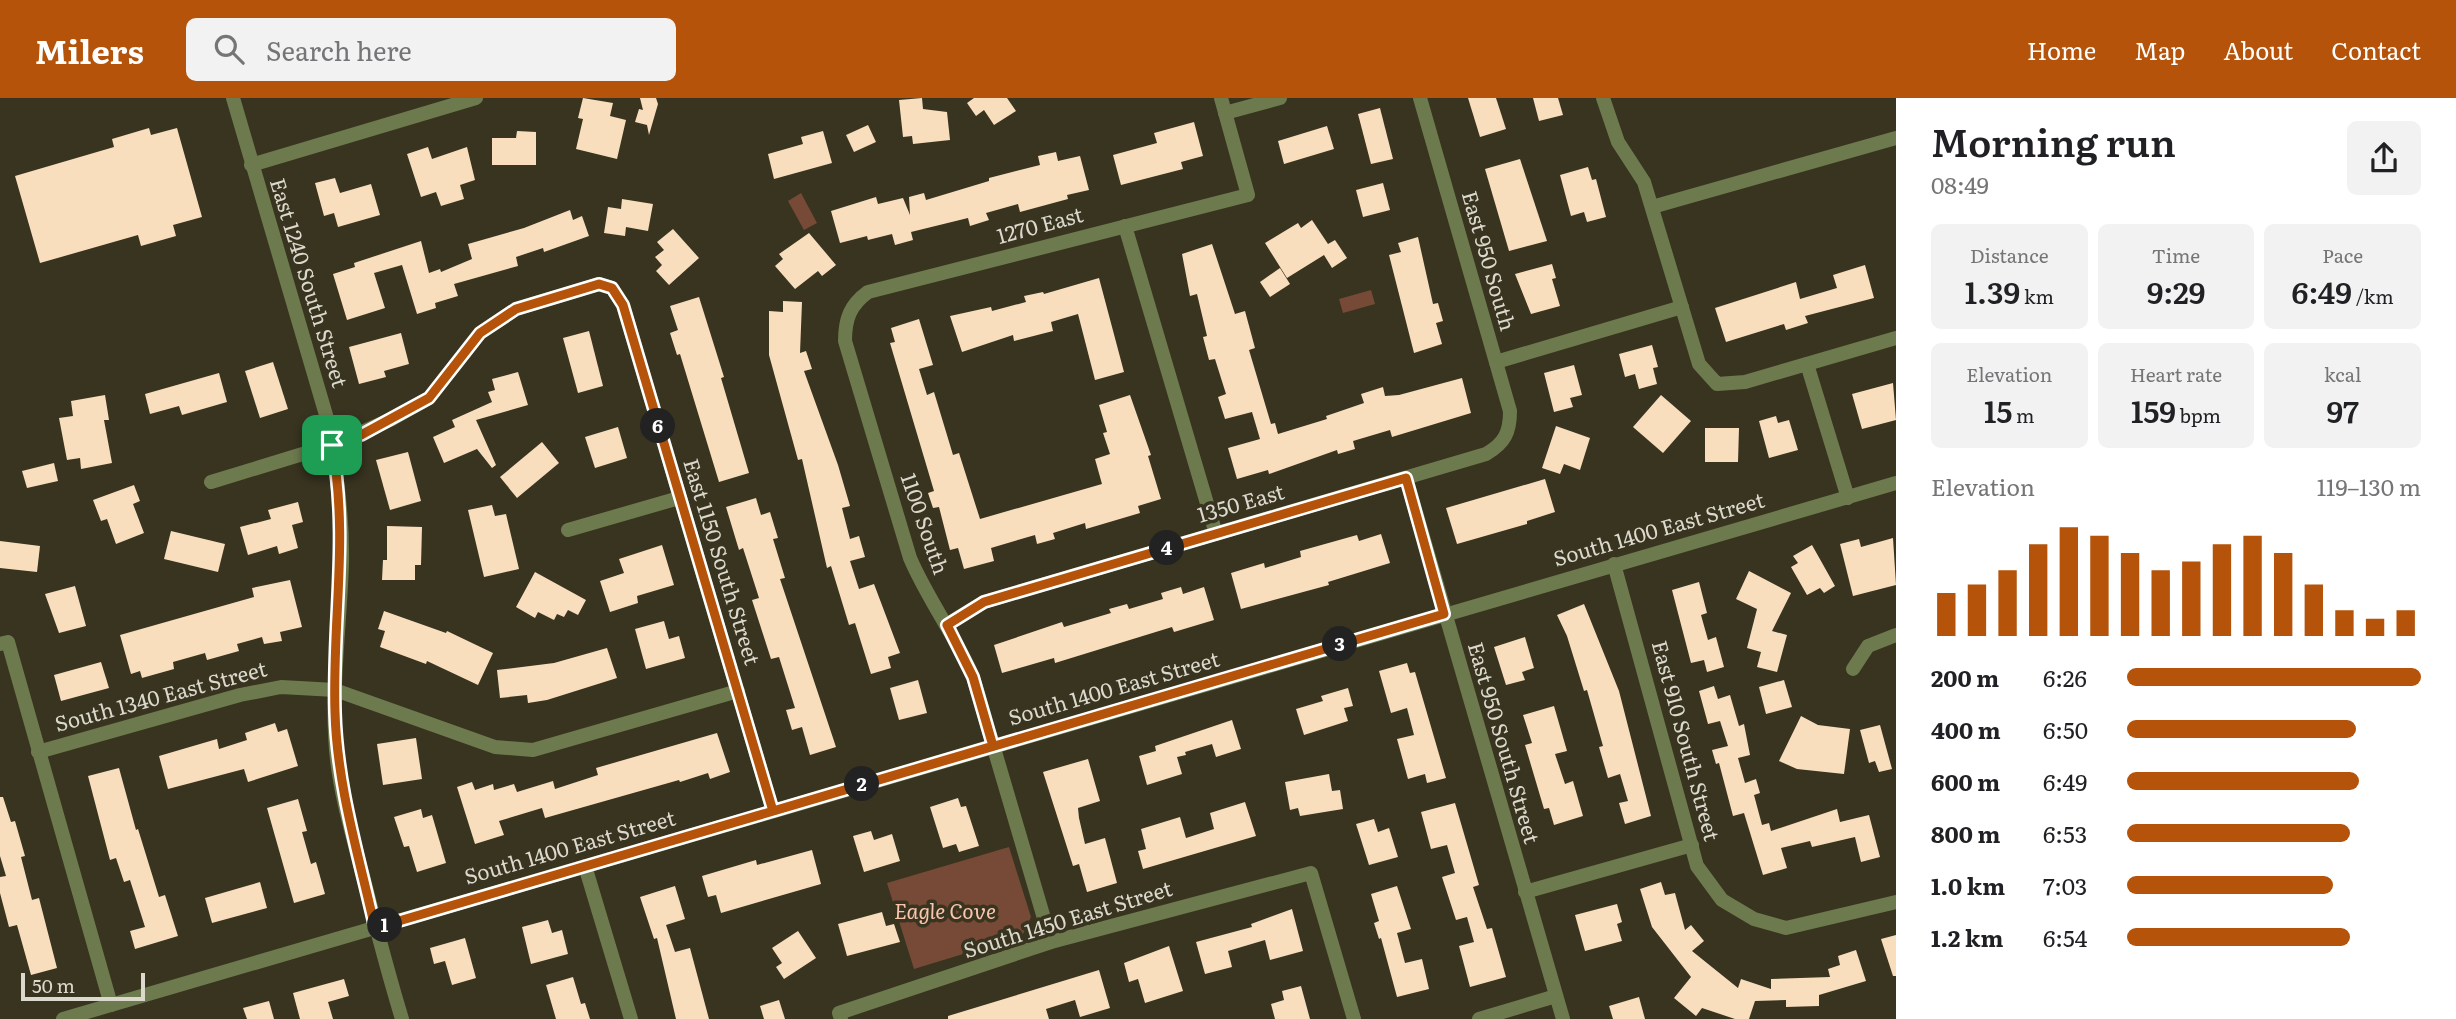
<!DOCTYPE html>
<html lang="en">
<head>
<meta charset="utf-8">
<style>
	body { margin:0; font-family:Literata,serif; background:#f2f2f2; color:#202124; height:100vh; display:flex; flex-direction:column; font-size:26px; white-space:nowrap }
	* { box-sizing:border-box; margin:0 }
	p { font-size:23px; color:#757577 }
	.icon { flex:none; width:38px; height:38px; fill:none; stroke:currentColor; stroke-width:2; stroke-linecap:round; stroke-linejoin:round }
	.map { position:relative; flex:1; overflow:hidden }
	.details { display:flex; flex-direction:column; background:#fff; width:560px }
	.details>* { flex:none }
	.scale { position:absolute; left:21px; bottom:18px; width:124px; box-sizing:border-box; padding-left:7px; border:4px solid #dbd9cd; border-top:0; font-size:19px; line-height:24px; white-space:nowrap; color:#dbd9cd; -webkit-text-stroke:5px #383420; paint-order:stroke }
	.pin { position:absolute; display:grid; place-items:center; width:60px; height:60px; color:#fff; margin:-30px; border-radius:14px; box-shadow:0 4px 10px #0006 }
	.km { position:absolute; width:35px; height:35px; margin:-18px; border-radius:50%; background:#222; color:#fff; font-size:19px; line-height:35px; text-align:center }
	.round { display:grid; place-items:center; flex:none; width:74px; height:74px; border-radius:10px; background:#f2f2f2 }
	.overview { display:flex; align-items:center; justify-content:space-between; height:119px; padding:0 35px }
	h1 { font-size:38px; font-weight:600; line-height:52px }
	.stats { display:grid; grid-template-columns:repeat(3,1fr); gap:10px; height:119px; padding:7px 35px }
	.stats div { display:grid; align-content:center; border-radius:10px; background:#f2f2f2; text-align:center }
	.stats b { font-size:30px; font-weight:600 }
	.stats small { font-size:19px; font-weight:400 }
	.stats p { font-size:19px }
	.chart { height:196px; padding:14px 35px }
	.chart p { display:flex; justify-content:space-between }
	.chart svg { width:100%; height:126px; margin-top:7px; stroke:#b45309; stroke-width:6 }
	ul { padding:0 35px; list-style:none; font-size:23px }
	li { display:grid; grid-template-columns:112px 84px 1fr; align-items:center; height:52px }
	li i { height:18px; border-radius:9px; background:#b45309 }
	header { display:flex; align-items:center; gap:42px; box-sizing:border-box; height:98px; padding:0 35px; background:#b45309; color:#fff }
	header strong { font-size:33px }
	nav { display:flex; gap:38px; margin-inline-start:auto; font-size:24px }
	.search { width:490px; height:63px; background:#f2f2f2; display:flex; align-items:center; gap:18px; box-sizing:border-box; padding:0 24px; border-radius:10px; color:#757577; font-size:26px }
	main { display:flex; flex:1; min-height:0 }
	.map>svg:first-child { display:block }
	.green { fill:#764a36 }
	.building { fill:#f9debe }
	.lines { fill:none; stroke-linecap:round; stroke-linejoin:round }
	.minor { stroke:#6d7a4e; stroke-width:14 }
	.tertiary { stroke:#6d7a4e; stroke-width:14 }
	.route-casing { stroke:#fff; stroke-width:14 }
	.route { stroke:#b45309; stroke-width:9 }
	.labels { text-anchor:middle; stroke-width:7; stroke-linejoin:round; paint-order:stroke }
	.street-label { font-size:21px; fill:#dbd9cd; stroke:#383420 }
	.park-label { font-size:21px; font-style:italic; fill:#fbc5ad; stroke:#383420 }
</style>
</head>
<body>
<header>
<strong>Milers</strong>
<div class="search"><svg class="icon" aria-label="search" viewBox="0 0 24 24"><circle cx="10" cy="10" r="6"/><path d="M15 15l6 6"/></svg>Search here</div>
<nav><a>Home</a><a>Map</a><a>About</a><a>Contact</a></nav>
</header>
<main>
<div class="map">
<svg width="1896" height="921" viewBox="0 0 1896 921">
	<rect width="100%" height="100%" fill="#383420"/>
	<!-- green -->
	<g class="green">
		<path d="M801,95L817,125L804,132L788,103Z"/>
		<path d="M1371,192L1375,206L1343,215L1339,201Z"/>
		<path d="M1009,749L1031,819L1022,838L914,871L887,785Z"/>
	</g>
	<!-- building -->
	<g class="building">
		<path d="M583,0L613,5L610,18L626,22L617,61L576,51L583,21L578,20Z"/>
		<path d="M640,0H656L658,6L649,37L647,27L635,24L639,11L643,12Z"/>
		<path d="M922,0L923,11L947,14L950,42L913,46L912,38L903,39L899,2Z"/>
		<path d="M974,0H1007L1016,13L994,27L984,12L976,18L967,5Z"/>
		<path d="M1468,0H1496L1506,31L1480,39Z"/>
		<path d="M1533,0H1558L1563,17L1539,23Z"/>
		<path d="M1380,10L1393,61L1371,66L1358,16Z"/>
		<path d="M1194,24L1203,58L1181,64L1183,71L1121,87L1113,57L1157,45L1154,35Z"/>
		<path d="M868,27L876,44L854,54L846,37Z"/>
		<path d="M1327,28L1334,51L1284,66L1278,43Z"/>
		<path d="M149,30L151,37L177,30L202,119L173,127L176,138L141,148L138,137L40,165L15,78L114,49L112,41Z"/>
		<path d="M517,33L536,34V67H492V40H516Z"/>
		<path d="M823,33L832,65L774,81L768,56L803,46L801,39Z"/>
		<path d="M428,49L432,61L467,49L475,82L460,87L464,101L441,108L436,94L421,99L407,56Z"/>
		<path d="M1056,54L1058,63L1080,58L1089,92L1067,97L1068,101L1020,114L1018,106L986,115L989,122L970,128L968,120L911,134L913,142L895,147L892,136L868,142L867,138L840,145L831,113L876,99L878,106L903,100L910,117L909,99L924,95L926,102L989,83V80L1040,67L1038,58Z"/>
		<path d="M1520,61L1547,143L1509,153L1485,71Z"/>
		<path d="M1588,69L1592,82L1596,81L1606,119L1587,124L1584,114L1571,118L1560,77Z"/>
		<path d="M335,80L340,95L371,86L380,117L338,129L334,115L324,118L315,85Z"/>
		<path d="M1383,85L1390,112L1363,119L1356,92Z"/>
		<path d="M622,101L653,106L648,133L626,129L625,138L604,135L608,109L621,111Z"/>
		<path d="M570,112L573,122L582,118L589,138L544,154L543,150L516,159L518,168L454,186L458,198L435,205L436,210L417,216L402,167L374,175L385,210L347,222L333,176L355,169L354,165L421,143L429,175L440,171L441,174L472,161L468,146L524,130Z"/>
		<path d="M1312,122L1328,146L1335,142L1347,160L1332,170L1324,157L1287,180L1265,145L1298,125L1301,130Z"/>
		<path d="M673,131L699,160L669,187L656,173L662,167L655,159L664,152L657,144Z"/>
		<path d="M809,135L836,167L822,178L818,173L795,191L775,168L783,161L779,156Z"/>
		<path d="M1418,139L1433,206L1438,205L1443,223L1436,225L1442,246L1414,255L1389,157L1401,154L1398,145Z"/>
		<path d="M1212,146L1235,216L1245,213L1255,250L1249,252L1271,326L1275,325L1278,336L1327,321L1326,318L1364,305L1361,296L1383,289L1385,298L1399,297L1462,280L1471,315L1392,339L1390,332L1353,343L1355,351L1338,356L1337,352L1269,376L1268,372L1237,381L1228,350L1260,341L1252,314L1225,321L1218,299L1226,296L1215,261L1209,262L1203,239L1207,238L1197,196L1190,198L1182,156Z"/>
		<path d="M1552,166L1556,180L1552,181L1560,208L1531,216L1515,176Z"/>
		<path d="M1865,167L1874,200L1805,218L1808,225L1786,232L1784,226L1726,244L1715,210L1796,184L1800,201L1837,190L1833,177Z"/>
		<path d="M1280,170L1290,186L1270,199L1260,184Z"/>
		<path d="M1099,180L1124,274L1095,282L1078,216L1051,224L1053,233L1014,243L1013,237L962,254L950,218L991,209L992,213L1026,204L1024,198L1043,194L1044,196Z"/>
		<path d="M699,199L724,279L721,280L749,375L719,384L680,256L677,257L670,235L678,232L670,208Z"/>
		<path d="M783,203L802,204L800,255L806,253L812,271L804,273L838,367L850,408L842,410L850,441L859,438L865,459L850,463L859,491L874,486L900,555L888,559L891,570L871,576L855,525L849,527L831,468L827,470L802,361L798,362L769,257V213L783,214Z"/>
		<path d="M919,221L933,267L919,271L927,297L934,294L953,357L959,355L980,421L1102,386L1095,361L1110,356L1103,335L1107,334L1099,307L1130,297L1151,357L1148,358L1161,401L1138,408L1140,415L1086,431L1085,425L1053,435L1055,441L1037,446L1035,437L991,450L994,463L964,471L958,450L950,452L939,409L933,410L928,395L934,393L890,245L895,244L891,230Z"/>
		<path d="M589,233L603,288L578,295L563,240Z"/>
		<path d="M401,235L409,266L384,273L386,279L359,286L349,249Z"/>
		<path d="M1652,247L1658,269L1653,270L1657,286L1639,291L1635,276L1625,279L1619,256Z"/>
		<path d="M273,264L288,311L260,320L245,273Z"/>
		<path d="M1574,267L1582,297L1570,300L1573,309L1554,314L1544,275Z"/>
		<path d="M518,274L528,307L476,322L496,367L492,370L477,351L444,365L433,339L455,329L452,322L492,304L488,294L495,292L492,281Z"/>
		<path d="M219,275L227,304L182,317L179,308L150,316L145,296Z"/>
		<path d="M1893,285L1896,322L1862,331L1852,296Z"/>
		<path d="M105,297L109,322H104L112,365L81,371L80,360L67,362L59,320L73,318L71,303Z"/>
		<path d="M1661,297L1691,323L1663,355L1633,329Z"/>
		<path d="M1776,318L1778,325L1789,322L1798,352L1769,360L1759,323Z"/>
		<path d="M1556,328L1590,340L1580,372L1564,366L1560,376L1542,370Z"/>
		<path d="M618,329L627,360L595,370L585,339Z"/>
		<path d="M1705,330H1739L1738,364H1705Z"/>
		<path d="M542,344L559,365L517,400L500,379Z"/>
		<path d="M408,354L421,403L390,412L376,362Z"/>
		<path d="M54,365L58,383L27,390L22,373Z"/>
		<path d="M1545,381L1555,414L1527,423V426L1457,446L1446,410Z"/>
		<path d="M134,387L140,403L133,406L144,435L116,446L107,421L101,423L93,402Z"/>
		<path d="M756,400L761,417L770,414L778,440L773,441L785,480L780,481L836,649L810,657L802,629L792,632L786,612L795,610L779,559L771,561L752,502L759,500L743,450L739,452L726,409Z"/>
		<path d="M298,404L303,424L292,427L298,450L279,456L277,448L248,457L240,429L271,421L268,412Z"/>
		<path d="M492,407L495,418L506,416L519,471L484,479L468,412Z"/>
		<path d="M387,428L422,429L421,467H415V482H382L383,462H387Z"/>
		<path d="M171,433L225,446L218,474L164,461Z"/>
		<path d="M1381,436L1390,465L1328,484L1329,487L1241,511L1231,475L1264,465L1265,470L1301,459L1300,453L1357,437L1359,443Z"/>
		<path d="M1893,440L1896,487L1853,498L1840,446L1859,441L1861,449Z"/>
		<path d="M0,443L40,448L37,474L0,470Z"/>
		<path d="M662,447L674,487L637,498L638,505L610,514L600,483L624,475L619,461Z"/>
		<path d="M1812,447L1835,488L1824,495L1820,490L1807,497L1791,469L1798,465L1793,458Z"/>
		<path d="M1749,473L1791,495L1772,533L1787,537L1777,574L1757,569L1761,554L1747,550L1757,511L1736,501Z"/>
		<path d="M535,474L586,502L578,517L568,512L564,519L557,516L554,522L538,514L535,520L516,509Z"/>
		<path d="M290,482L302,529L280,534L282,543L264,546L262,539L237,546L239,553L207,562L205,555L173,564L174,571L142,580L140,573L131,576L120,537L254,499L252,490Z"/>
		<path d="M1699,484L1707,515L1701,517L1708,542L1716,539L1724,569L1707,574L1704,562L1691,565L1672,492Z"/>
		<path d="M75,488L86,528L59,535L45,496Z"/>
		<path d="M1181,489L1183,496L1204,489L1214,522L1174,534L1172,529L1055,565L1054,560L1002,575L994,547L1062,524L1064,529L1111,515L1109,511L1127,506L1129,511L1163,501L1161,495Z"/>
		<path d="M1584,506L1619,593L1651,718L1625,726L1619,705L1628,703L1620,676L1608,680L1599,649L1603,648L1587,592L1584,593L1567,538L1557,517Z"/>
		<path d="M384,513L446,535L447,533L493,555L478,587L427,563L426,566L380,549L385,533L378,531Z"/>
		<path d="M664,523L669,541L679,538L685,560L646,571L635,531Z"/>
		<path d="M1525,539L1534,570L1522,574L1525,582L1506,587L1494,549Z"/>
		<path d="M607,550L617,580L547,602L528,605L527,597L500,600L497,572L554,565Z"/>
		<path d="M101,564L109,590L61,603L54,577Z"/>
		<path d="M1407,565L1410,575L1415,574L1446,680L1427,685L1425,676L1408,681L1397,641L1414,637L1407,610L1391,615L1379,573Z"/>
		<path d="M918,582L927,615L899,622L890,590Z"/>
		<path d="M1784,582L1792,609L1766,616L1759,589Z"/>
		<path d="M1714,588L1718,601L1730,597L1739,628L1744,626L1750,657L1738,660L1745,685L1756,681L1760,695L1754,697L1762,727L1769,725L1771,733L1837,711L1840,724L1869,717L1880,759L1861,764L1855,739L1812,749L1810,743L1781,750L1787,770L1763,777L1744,715L1733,718L1719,665L1716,666L1712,652L1728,648L1720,623L1708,626L1699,593Z"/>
		<path d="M1348,590L1353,608L1344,610L1348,623L1304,637L1296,611L1323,603L1321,598Z"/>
		<path d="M1554,608L1567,653L1555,656L1565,686L1573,683L1583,718L1554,727L1549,710L1544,711L1525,647L1532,645L1523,617Z"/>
		<path d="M1801,618L1818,627L1850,631L1844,676L1797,671L1779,663Z"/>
		<path d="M1232,622L1241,651L1216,659L1212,646L1185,654L1186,657L1177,659L1182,676L1147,687L1139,658L1156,653L1155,648Z"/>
		<path d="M275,625L278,634L287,631L298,668L248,684L244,671L168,691L159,658L217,641L219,651L247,642L245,635Z"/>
		<path d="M1880,627L1892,671L1879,674L1875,663L1869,665L1860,632Z"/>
		<path d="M717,635L730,674L710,681L708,675L680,684L679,682L545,720L542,710L499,723L504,737L475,746L457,689L472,684L475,692L493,686L494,692L514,686L517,694L553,683L555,691L598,677L596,670Z"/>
		<path d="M416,640L422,681L383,687L377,646Z"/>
		<path d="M1088,661L1100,703L1078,710L1079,720L1085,746L1105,740L1117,785L1087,794L1079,766L1073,768L1043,674Z"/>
		<path d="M119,670L136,732L138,731L159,799L165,797L178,838L135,851L130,833L145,829L130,782L124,784L116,760L110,762L88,678Z"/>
		<path d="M1329,676L1332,693L1340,692L1343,711L1300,718L1298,710L1290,712L1285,684Z"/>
		<path d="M0,699H3L11,724L15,723L25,758L21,759L32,802L39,800L57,870L31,877L17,827L9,829L0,795V779L6,778L0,758Z"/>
		<path d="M958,700L961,709L966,708L979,748L959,754L956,746L943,750L930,709Z"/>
		<path d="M298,701L307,733L302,734L311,766L316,764L325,796L294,805L267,710Z"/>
		<path d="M1245,704L1256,738L1143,771L1138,753L1146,751L1141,731L1180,719L1186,740L1214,731L1210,715Z"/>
		<path d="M1455,705L1479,787L1473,789L1487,831L1492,830L1506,879L1470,889L1459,848L1474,844L1467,819L1456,822L1442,779L1455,775L1447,747L1431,751L1421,714Z"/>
		<path d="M421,711L423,720L432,717L446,765L417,774L409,748L404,749L394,719Z"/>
		<path d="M1374,721L1378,734L1389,730L1398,759L1369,767L1356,726Z"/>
		<path d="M871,733L874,742L892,736L900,763L864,774L853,738Z"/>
		<path d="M812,752L821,786L721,815L716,797L708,799L702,778L756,762L757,767Z"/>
		<path d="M260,784L267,810L212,825L205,800Z"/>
		<path d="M1661,784L1665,797L1675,795L1685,832L1691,827L1704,843L1692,853L1738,890L1741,881L1771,891V881L1830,879L1828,871L1840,867L1838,858L1856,852L1866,883L1819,897V908L1786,909V902L1755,903L1749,921H1735L1702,910L1696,918L1674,900L1691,879L1652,829L1640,791Z"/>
		<path d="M675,788L685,821L666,827L675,854L690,850L709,921H676L657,840L654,841L640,799Z"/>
		<path d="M1397,788L1411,831L1397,835L1405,865L1422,861L1429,891L1397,899L1381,840L1379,841L1374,825L1379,823L1371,796Z"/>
		<path d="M1617,806L1622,824L1617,826L1622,843L1585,853L1575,817Z"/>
		<path d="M1292,811L1303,853L1270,862L1265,842L1228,853L1232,869L1205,876L1196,844L1252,829L1251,826Z"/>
		<path d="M882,814L886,828L894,826L900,844L847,858L838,826Z"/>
		<path d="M548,822L552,835L562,832L568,856L531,866L522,829Z"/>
		<path d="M798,833L816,860L784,881L776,869L782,865L772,850Z"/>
		<path d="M1896,837V878H1893L1881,841Z"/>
		<path d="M465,840L476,880L452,887L445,863L434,866L430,850Z"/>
		<path d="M1169,848L1183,893L1145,905L1138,881L1129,884L1124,865Z"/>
		<path d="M1099,872L1110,910L1080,919L1075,902L1046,911L1049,921H948V918Z"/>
		<path d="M573,879L581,906L585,905L590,921H556L546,887Z"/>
		<path d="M344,881L349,898L328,904L333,921H300L293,895Z"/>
		<path d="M1301,888L1310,921H1275L1271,906L1284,902L1282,893Z"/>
		<path d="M1639,899L1645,921H1613L1609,908Z"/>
		<path d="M779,902L785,921H764L760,908Z"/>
		<path d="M269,903L274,921H247L243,910Z"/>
	</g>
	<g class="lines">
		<!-- minor -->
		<g class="minor">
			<path d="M1603,0L1618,44L1644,84L1699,266L1717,286L1745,284L1896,240"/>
			<path d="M1225,15L1280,0"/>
			<path d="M251,67L476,0"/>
			<path d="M1652,109L1896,40"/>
			<path d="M1125,128L1216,436"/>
			<path d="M1496,264L1682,209"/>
			<path d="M1807,266L1848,400"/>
			<path d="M1406,380L1563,921"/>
			<path d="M211,384L332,347L392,321L429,300L480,235L516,211L599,186L612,190L623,207L773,713"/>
			<path d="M568,432L679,400"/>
			<path d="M1614,466L1697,768L1722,802L1754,821L1786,830L1896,804"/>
			<path d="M946,527L984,504L1486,356C1505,345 1510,334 1510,313L1420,0"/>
			<path d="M0,546L8,544L111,907"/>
			<path d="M1853,571L1868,548L1896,537"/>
			<path d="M38,654L240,597L281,589L335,592L495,649L533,652L738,593"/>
			<path d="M585,768L631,921"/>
			<path d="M1525,794L1692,747"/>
			<path d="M1051,844L973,579C955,537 928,502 910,460L845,243C845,221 850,207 868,194L1248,97L1221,0"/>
			<path d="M841,921L839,915L1051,844L1311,775L1354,921"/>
			<path d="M1479,921L1556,898"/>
		</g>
		<!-- tertiary -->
		<g class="tertiary">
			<path d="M233,0L326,317C336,366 343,415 342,465C340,527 331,590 336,652C340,697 353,739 364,782C376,829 388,875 402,921"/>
			<path d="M63,921L1896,385"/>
		</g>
	</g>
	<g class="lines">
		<!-- route casing -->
		<g class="route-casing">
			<path id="route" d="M332,347C349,442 332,522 335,614C337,688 359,758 375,830C731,725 1087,620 1444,516L1406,380L984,504L947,527L973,579L993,648L773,713L623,207L612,190L599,186L516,211L480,235L429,300L361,337L332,347"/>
		</g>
		<!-- route -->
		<use href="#route" class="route"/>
	</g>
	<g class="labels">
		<!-- street labels -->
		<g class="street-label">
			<text transform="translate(1040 128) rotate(-15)" y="7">1270 East</text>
			<text transform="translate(1488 163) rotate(74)" y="7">East 950 South</text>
			<text transform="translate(308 185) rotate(73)" y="7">East 1240 South Street</text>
			<text transform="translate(1241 406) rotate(-16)" y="7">1350 East</text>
			<text transform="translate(924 426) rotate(71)" y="7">1100 South</text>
			<text transform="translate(1659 432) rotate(-16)" y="7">South 1400 East Street</text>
			<text transform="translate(721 464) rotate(73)" y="7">East 1150 South Street</text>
			<text transform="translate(1114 591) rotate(-16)" y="7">South 1400 East Street</text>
			<text transform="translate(161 599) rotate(-15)" y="7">South 1340 East Street</text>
			<text transform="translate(1685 643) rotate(75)" y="7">East 910 South Street</text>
			<text transform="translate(1503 645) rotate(74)" y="7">East 950 South Street</text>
			<text transform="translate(570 750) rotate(-16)" y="7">South 1400 East Street</text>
			<text transform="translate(1068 822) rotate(-17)" y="7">South 1450 East Street</text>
		</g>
		<!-- park labels -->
		<g class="park-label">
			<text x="945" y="821">Eagle Cove</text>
		</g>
	</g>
</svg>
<div class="scale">50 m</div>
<div class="pin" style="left:332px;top:347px;background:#1e9e55"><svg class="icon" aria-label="arrive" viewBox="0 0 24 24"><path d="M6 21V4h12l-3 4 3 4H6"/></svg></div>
<b class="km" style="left:385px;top:827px">1</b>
<b class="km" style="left:862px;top:686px">2</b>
<b class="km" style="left:1340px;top:546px">3</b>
<b class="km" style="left:1167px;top:450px">4</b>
<b class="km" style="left:658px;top:328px">6</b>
</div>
<section class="details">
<div class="overview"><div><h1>Morning run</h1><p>08:49</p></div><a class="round"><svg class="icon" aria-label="share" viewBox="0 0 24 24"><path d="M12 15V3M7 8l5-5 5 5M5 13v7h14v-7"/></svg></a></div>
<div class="stats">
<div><p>Distance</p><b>1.39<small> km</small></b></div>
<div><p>Time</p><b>9:29</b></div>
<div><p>Pace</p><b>6:49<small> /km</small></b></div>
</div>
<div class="stats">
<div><p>Elevation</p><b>15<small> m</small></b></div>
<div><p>Heart rate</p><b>159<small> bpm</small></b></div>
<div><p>kcal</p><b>97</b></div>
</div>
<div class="chart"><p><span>Elevation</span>119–130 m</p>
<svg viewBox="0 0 160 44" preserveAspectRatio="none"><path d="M5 44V29M15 44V26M25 44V21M35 44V12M45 44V6M55 44V9M65 44V15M75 44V21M85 44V18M95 44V12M105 44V9M115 44V15M125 44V26M135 44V35M145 44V38M155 44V35"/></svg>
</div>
<ul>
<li><b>200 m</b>6:26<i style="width:100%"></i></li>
<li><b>400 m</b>6:50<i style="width:78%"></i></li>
<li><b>600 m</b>6:49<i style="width:79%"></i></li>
<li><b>800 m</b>6:53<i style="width:76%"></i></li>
<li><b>1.0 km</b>7:03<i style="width:70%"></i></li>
<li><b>1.2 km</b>6:54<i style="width:76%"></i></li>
</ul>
</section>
</main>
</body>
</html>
